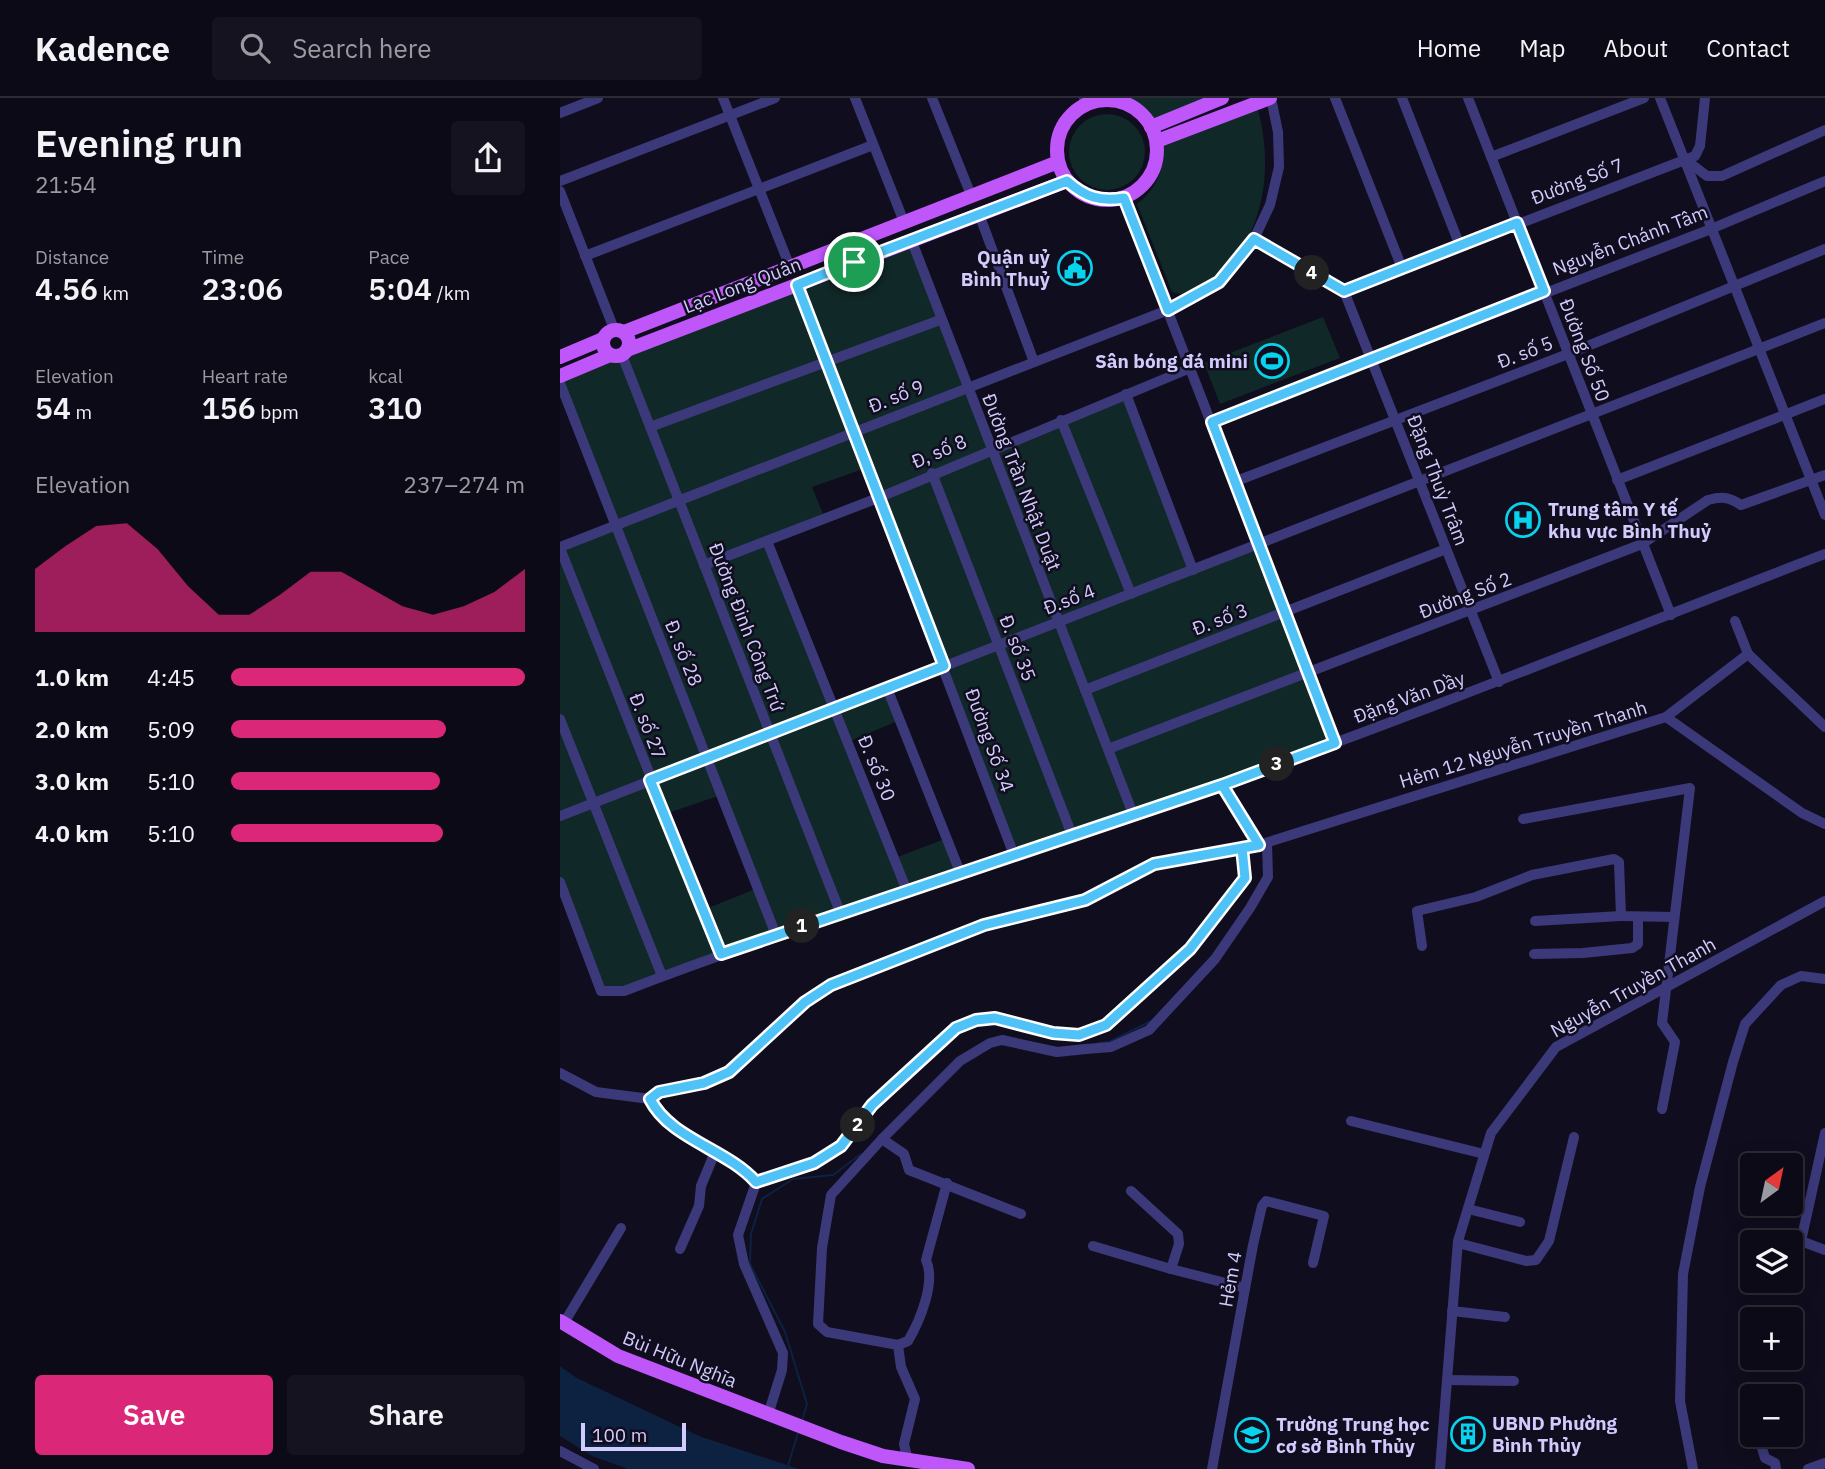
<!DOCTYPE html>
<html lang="en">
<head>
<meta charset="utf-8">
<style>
	body { margin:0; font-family:"IBM Plex Sans",sans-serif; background:#15131f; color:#f1f3f6; height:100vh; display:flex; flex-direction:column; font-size:26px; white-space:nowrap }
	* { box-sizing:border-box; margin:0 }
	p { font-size:23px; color:#9a9aa1 }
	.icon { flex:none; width:38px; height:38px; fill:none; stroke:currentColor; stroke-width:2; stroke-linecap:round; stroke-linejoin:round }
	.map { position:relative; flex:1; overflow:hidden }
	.sheet { display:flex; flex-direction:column; background:#0c0a16; width:560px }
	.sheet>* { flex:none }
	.needle { width:46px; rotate:33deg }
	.buttons { position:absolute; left:1180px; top:1055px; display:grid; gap:14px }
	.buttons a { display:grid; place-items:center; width:63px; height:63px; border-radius:7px; background:#0c0a16; box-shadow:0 4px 18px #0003,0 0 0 2px #2c2b35; font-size:35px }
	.scale { position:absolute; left:21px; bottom:18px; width:105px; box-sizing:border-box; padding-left:7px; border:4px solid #d2cbfd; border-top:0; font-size:19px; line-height:24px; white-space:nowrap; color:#d2cbfd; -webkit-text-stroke:5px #100d1e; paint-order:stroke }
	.pin { position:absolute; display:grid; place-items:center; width:60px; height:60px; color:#fff; margin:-30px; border:4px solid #fff; border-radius:50%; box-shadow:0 2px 7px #0007 }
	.km { position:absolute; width:35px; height:35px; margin:-18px; border-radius:50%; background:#222; color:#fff; font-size:19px; line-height:35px; text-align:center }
	.round { display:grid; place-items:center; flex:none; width:74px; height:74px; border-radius:7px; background:#15131f }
	.overview { display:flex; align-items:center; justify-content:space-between; height:119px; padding:0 35px }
	h1 { font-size:38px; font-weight:600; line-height:52px }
	.stats { display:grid; grid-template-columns:repeat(3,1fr); gap:10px; height:119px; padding:7px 35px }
	.stats div { display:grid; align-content:center }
	.stats b { font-size:30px; font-weight:600 }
	.stats small { font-size:19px; font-weight:400 }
	.stats p { font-size:19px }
	.chart { height:196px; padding:14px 35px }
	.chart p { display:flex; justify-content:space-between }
	.chart svg { width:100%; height:126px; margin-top:7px; fill:#db2777; opacity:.7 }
	.cta { display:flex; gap:14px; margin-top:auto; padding:14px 35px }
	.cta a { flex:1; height:80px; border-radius:7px; background:#db2777; color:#fff; font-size:28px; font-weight:600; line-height:80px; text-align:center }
	.cta a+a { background:#15131f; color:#f1f3f6 }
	ul { padding:0 35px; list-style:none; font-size:23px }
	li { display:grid; grid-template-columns:112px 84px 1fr; align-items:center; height:52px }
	li i { height:18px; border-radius:9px; background:#db2777 }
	header { display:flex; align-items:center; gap:42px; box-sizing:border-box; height:98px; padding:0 35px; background:#0c0a16; border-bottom:2px solid #2c2b35 }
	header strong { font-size:33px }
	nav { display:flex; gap:38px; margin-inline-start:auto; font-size:24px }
	.search { width:490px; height:63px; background:#15131f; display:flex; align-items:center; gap:18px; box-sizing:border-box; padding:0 24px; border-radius:7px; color:#9a9aa1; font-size:26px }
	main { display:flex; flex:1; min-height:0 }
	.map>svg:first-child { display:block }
	.green { fill:#102827; fill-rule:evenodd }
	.water { fill:#0d2141 }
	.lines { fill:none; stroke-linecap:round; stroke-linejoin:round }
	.stream { stroke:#0d2141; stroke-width:2 }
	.minor { stroke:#3c397b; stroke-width:10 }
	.major { stroke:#be56f9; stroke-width:14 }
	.route-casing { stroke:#fff; stroke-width:14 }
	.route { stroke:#4fc3f7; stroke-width:9 }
	.labels { text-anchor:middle; stroke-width:5; stroke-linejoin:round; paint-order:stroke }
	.street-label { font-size:19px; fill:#d2cbfd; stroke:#100d1e }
	.poi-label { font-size:19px; font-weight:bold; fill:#d2cbfd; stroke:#100d1e; text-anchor:start }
</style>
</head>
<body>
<header>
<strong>Kadence</strong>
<div class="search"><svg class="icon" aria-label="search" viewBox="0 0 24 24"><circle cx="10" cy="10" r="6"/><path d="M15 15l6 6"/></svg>Search here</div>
<nav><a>Home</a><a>Map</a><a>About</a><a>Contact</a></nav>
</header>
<main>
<section class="sheet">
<div class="overview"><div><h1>Evening run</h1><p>21:54</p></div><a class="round"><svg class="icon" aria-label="share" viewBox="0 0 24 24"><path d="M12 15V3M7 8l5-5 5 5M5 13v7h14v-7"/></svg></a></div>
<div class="stats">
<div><p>Distance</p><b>4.56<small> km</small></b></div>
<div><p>Time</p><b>23:06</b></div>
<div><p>Pace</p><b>5:04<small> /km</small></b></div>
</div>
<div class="stats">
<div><p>Elevation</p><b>54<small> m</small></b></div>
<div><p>Heart rate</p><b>156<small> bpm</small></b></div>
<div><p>kcal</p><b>310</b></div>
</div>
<div class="chart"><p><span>Elevation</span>237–274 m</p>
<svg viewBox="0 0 160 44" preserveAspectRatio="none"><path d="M0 44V22L10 14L20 7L30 6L40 15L50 28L60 38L70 38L80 31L90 23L100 23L110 29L120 35L130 38L140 35L150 30L160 22V44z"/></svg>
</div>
<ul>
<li><b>1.0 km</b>4:45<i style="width:100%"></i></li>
<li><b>2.0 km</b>5:09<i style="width:73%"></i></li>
<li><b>3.0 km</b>5:10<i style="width:71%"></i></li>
<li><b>4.0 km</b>5:10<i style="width:72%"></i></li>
</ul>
<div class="cta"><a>Save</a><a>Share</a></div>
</section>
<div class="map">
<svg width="1265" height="1371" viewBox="0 0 1265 1371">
	<rect width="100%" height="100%" fill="#100d1e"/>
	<!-- green -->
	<g class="green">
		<path d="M562,0H649L593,22L583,12Z"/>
		<path d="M698,12C713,67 706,135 660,175C649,184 634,190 621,196L612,194L577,106C598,90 603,72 604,46Z"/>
		<circle cx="547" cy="54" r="38"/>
		<path d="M351,141L430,350L565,299L630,472L700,445L775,645L454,757L306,370L252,389L263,416L207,443L275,611L327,590L340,622L288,644L335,760L387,740L400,774L64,893H41L0,784V449L55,427L0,285L55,259ZM161,697L198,790L143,812L105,716Z"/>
		<path d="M763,219L780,260L660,306L644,265Z"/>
	</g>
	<!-- water -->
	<path class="water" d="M0,1268L17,1280L139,1338L239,1371H68L32,1358L0,1338Z"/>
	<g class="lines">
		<!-- stream -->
		<g class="stream">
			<path d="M538,945L549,944L591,923"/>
			<path d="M242,1323L247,1306L225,1234L190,1166L191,1136L202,1101L233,1081L273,1077L301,1056"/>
			<path d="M227,1371L238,1335"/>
		</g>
		<!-- minor -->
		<g class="minor">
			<path d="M163,0L230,169"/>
			<path d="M295,0L344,124"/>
			<path d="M372,0L411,97"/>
			<path d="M524,0L527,7"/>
			<path d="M775,0L842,170"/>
			<path d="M842,0L900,148"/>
			<path d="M908,0L1111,517"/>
			<path d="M1100,0L1265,417"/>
			<path d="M0,15L38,0"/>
			<path d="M931,59L1084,0"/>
			<path d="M1126,62L1147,78H1162L1265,32"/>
			<path d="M0,83L215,0"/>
			<path d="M0,93L54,231"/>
			<path d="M564,100L775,645"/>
			<path d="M419,116L474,264"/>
			<path d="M351,141L573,716"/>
			<path d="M694,141L784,193L1135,58L1140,48L1145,0"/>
			<path d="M25,158L313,47"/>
			<path d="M237,187L454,757"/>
			<path d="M784,193L939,584"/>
			<path d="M62,257L280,814"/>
			<path d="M0,285L216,837"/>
			<path d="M566,296L633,472"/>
			<path d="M501,322L571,496"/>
			<path d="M652,324L1151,131L1265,83"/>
			<path d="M90,329L380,222"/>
			<path d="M372,375L512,737"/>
			<path d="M1057,382L1265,301"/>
			<path d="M674,384L1008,256L1265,151"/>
			<path d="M207,443L347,793"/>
			<path d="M0,449L608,212L659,184L694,141L710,107L719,69L718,34L711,0"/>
			<path d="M0,450L161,856"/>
			<path d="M144,467L318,400L628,271"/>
			<path d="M1175,523L1188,556"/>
			<path d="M327,590L400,774"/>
			<path d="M525,592L886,451"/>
			<path d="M1106,619L1242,715L1265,726"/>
			<path d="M0,621L102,878"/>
			<path d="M548,651L1082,446L1148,402C1162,398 1169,399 1181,407L1265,377"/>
			<path d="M662,687L699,747L1106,619L1188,556L1265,629"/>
			<path d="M0,718L1265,225"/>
			<path d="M963,721L1130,690L1102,925L1115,944L1102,1011"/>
			<path d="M0,784L41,893H64C263,817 466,757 665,685C867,613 1065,533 1265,456"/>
			<path d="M975,823L1061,818"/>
			<path d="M862,848L857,813L916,799L972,777L1054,761L1059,764L1061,818L1114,819"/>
			<path d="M974,856L1023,855L1072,850L1078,846V819"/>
			<path d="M0,975L36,994L90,1001"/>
			<path d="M791,1023L924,1056"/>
			<path d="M1265,1035L1241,1143L1265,1152"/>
			<path d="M322,1041L400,963L430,945L442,942L497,954L526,951L551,949L589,932L655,861L690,810L708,779L707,745"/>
			<path d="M196,1085L254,1065L281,1048L312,1007L396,930L416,922L435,920L493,935L519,937L546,927L630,851L685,780L682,750"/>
			<path d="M571,1093L618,1136L619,1146L611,1171L685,1190"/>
			<path d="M908,1111L960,1124"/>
			<path d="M1208,1139L1241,1143"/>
			<path d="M898,1145L966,1163L976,1162L989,1143L1014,1039"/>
			<path d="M533,1148L611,1171"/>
			<path d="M120,1151L139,1108L141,1088L155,1054"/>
			<path d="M892,1213L945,1219"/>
			<path d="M4,1225L61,1130"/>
			<path d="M338,1247L348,1243C360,1223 376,1184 366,1162L387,1085"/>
			<path d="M887,1282L954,1283"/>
			<path d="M208,1317L222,1272L223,1255L184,1166L178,1137L196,1085C167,1052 110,1041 90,1001L99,994L144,985L169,974L245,904L271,887L424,827L525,802L594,766L699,747"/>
			<path d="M1198,1337L1205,1360L1215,1365L1216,1371"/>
			<path d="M0,1353L34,1371"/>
			<path d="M348,1363L344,1346L355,1301L341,1269L338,1247L267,1234L258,1226L262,1150L271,1097L322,1041L344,1056L349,1072L461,1116"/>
			<path d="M652,1371L693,1147L702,1108L706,1103L764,1118L753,1165"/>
			<path d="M880,1371L898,1143L931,1035L996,949L1265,803"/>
			<path d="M1133,1371L1120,1303L1123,1176L1140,1089L1173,964L1185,926L1221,887L1241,878L1265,881"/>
			<path d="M1248,1371L1265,1365"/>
		</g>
		<!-- major -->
		<g class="major">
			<circle cx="547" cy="52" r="50"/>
			<path d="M591,29L662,0"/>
			<path d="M597,43L710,0"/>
			<circle cx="56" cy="245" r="13"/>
			<path d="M64,234L498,64"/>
			<path d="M67,252L507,83"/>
			<path d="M0,259L43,241"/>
			<path d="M0,278L50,257"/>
			<path d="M0,1223L58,1258L281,1344L323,1358L408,1371"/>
		</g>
	</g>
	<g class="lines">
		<!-- route casing -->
		<g class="route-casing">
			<path id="route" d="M294,164L237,187L384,568L90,682L161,856L662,687L699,747L682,750L685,780L630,851L546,927L519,937L493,935L435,920L416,922L396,930L312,1007L281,1048L254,1065L196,1084C167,1051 110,1041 90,1001L99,994L144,985L169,974L245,904L271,887L424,827L525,802L594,766L699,747L662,687L775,645L652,324L984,193L957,125L784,193L694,141L659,184L608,212L564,100C540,104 525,99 507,83L294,164"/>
		</g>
		<!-- route -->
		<use href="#route" class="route"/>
	</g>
	<!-- icons -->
	<defs>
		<g id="civic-ring" transform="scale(1.75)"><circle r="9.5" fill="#100d1e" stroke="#08d3ed" stroke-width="1.5"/><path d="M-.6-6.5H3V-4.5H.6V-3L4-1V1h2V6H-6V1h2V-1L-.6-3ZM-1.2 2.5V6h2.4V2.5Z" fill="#08d3ed"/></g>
		<g id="stadium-ring" transform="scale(1.75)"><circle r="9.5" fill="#100d1e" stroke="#08d3ed" stroke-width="1.5"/><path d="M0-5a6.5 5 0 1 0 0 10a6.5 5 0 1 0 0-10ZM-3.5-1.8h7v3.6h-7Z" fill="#08d3ed"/></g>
		<g id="hospital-ring" transform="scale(1.75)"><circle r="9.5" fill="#100d1e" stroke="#08d3ed" stroke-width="1.5"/><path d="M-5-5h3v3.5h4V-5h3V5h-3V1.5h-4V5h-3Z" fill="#08d3ed"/></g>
		<g id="building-ring" transform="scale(1.75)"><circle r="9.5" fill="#100d1e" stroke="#08d3ed" stroke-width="1.5"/><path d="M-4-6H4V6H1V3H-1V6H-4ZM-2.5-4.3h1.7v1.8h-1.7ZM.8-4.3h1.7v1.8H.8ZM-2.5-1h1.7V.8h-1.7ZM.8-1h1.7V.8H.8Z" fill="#08d3ed"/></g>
		<g id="school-ring" transform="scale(1.75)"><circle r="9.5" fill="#100d1e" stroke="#08d3ed" stroke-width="1.5"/><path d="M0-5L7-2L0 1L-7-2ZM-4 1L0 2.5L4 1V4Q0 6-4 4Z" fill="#08d3ed"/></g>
	</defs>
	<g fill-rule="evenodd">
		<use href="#civic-ring" x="515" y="170"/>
		<use href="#stadium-ring" x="712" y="263"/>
		<use href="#hospital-ring" x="963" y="422"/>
		<use href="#building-ring" x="908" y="1336"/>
		<use href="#school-ring" x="692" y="1337"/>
	</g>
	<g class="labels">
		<!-- street labels -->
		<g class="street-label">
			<text transform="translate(1017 83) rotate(-21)" y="7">Đường Số 7</text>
			<text transform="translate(1070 142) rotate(-21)" y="7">Nguyễn Chánh Tâm</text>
			<text transform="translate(182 187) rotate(-21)" y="7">Lạc Long Quân</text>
			<text transform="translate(1025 252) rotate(69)" y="7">Đường Số 50</text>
			<text transform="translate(965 254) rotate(-21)" y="7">Đ. số 5</text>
			<text transform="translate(336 298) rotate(-22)" y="7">Đ. số 9</text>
			<text transform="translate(379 353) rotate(-23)" y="7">Đ, số 8</text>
			<text transform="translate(878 382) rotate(69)" y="7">Đặng Thuỳ Trâm</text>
			<text transform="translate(462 384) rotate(69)" y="7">Đường Trần Nhật Duật</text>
			<text transform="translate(905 497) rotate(-21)" y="7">Đường Số 2</text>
			<text transform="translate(509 501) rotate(-21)" y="7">Đ.số 4</text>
			<text transform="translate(660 521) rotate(-21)" y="7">Đ. số 3</text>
			<text transform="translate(187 529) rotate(69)" y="7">Đường Đinh Công Trứ</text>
			<text transform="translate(458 550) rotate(69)" y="7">Đ. số 35</text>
			<text transform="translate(124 555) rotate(68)" y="7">Đ. số 28</text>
			<text transform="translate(849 599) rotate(-20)" y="7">Đặng Văn Dầy</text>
			<text transform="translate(88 628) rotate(69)" y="7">Đ. số 27</text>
			<text transform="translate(430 642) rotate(70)" y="7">Đường Số 34</text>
			<text transform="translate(963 646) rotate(-17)" y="7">Hẻm 12 Nguyễn Truyền Thanh</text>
			<text transform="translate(317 670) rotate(68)" y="7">Đ. số 30</text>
			<text transform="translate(1073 889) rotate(-29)" y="7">Nguyễn Truyền Thanh</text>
			<text transform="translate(670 1181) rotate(-80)" y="7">Hẻm 4</text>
			<text transform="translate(120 1261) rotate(22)" y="7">Bùi Hữu Nghĩa</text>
		</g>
		<!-- poi labels -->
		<g class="poi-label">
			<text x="490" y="166" text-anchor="end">Quận uỷ<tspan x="490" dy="22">Bình Thuỷ</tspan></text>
			<text x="688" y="270" text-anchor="end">Sân bóng đá mini</text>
			<text x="988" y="418">Trung tâm Y tế<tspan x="988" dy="22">khu vực Bình Thuỷ</tspan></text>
			<text x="932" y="1332">UBND Phường<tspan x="932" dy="22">Bình Thủy</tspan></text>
			<text x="716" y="1333">Trường Trung học<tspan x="716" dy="22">cơ sở Bình Thủy</tspan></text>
		</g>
	</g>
</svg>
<div class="buttons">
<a><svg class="needle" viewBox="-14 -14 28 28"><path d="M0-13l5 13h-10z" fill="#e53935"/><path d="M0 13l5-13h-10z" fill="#9a9aa1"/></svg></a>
<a><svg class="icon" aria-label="layers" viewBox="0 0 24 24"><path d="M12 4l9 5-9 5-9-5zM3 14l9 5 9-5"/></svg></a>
<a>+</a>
<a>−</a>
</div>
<div class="scale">100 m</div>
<div class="pin" style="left:294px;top:164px;background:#1e9e55"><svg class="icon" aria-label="arrive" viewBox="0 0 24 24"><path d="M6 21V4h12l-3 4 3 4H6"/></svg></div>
<b class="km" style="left:242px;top:828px">1</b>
<b class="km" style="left:298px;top:1027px">2</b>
<b class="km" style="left:717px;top:666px">3</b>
<b class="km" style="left:752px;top:175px">4</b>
</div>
</main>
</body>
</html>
